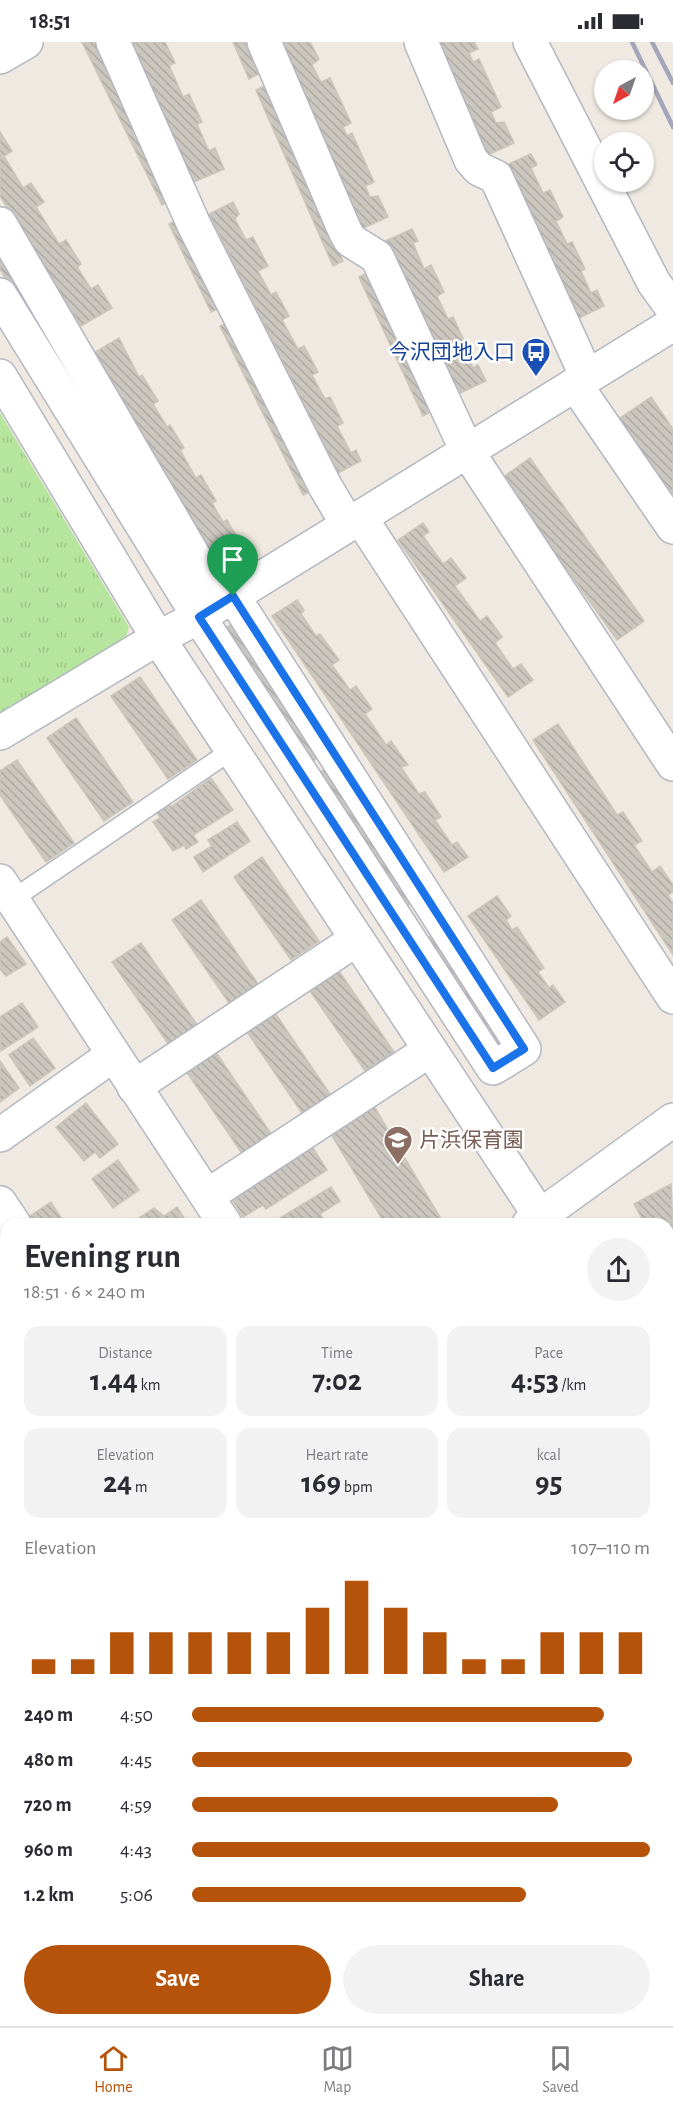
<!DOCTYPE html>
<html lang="en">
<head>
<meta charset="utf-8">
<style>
	body { margin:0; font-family:"Alegreya Sans","Noto Sans JP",sans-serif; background:#f2f2f3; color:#2b2b33; height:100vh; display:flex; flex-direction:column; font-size:22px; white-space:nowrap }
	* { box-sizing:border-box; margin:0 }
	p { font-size:20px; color:#7c7c81 }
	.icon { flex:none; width:33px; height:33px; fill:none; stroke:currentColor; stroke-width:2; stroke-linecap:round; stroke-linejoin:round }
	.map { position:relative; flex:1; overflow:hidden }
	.drawer { position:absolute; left:0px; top:1176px; width:674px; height:808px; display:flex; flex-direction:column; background:#fff; border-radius:18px 18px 0 0; box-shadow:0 2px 4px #0004 }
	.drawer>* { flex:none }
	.needle { width:39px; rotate:220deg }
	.fabs { position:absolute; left:594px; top:18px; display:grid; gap:12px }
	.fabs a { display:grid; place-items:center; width:60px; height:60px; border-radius:50%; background:#fff; box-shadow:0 2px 4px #0004; font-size:30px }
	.pin { position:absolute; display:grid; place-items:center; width:51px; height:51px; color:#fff; margin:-62px -26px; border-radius:50% 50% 50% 0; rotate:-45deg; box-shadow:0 0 6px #0007 }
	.pin .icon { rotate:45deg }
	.round { display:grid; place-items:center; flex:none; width:63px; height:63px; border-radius:32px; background:#f2f2f3 }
	.headline { display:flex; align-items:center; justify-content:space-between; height:102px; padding:0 24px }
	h1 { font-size:33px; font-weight:600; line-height:45px }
	.figures { display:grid; grid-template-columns:repeat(3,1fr); gap:9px; height:102px; padding:6px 24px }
	.figures div { display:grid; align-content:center; border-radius:15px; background:#f2f2f3; text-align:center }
	.figures b { font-size:30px; font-weight:600 }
	.figures small { font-size:16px; font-weight:400 }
	.figures p { font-size:16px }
	.chart { height:168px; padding:12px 24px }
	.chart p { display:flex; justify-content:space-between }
	.chart svg { width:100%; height:108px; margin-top:6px; stroke:#b45309; stroke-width:6 }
	.button { display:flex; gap:12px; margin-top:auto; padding:12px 24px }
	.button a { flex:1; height:69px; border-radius:36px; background:#b45309; color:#fff; font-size:24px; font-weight:600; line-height:69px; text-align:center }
	.button a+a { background:#f2f2f3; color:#2b2b33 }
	ul { padding:0 24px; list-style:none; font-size:20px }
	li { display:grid; grid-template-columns:96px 72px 1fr; align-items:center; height:45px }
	li i { height:15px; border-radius:8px; background:#b45309 }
	.status { display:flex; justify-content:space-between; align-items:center; height:42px; padding:0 30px; background:#fff; direction:ltr }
	.status svg { height:16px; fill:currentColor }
	.tab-bar { display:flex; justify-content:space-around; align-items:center; height:84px; border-top:2px solid #e1e1e2; background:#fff; font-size:16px; color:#7c7c81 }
	.tab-bar a { display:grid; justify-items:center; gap:3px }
	.tab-bar .on { color:#b45309 }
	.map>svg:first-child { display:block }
	.park { fill:url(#park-tufts) }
	.building { fill:url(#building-back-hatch); stroke:#cbc5ba; stroke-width:1.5 }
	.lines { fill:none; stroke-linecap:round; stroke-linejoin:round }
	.lane-casing { stroke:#b4b7c1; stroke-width:21 }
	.street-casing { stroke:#b4b7c1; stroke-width:36 }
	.secondary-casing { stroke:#b4b7c1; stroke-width:36 }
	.lane { stroke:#fff; stroke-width:18 }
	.street { stroke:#fff; stroke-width:33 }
	.secondary { stroke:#fff; stroke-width:33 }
	.rail { stroke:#a3a6b8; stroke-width:4.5 }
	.route-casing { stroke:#fff; stroke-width:12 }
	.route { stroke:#1a73e8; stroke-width:8 }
	.labels { text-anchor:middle; stroke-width:5; stroke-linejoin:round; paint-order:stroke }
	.transit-label { font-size:21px; fill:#164399; stroke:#fff; text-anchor:end }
	.education-label { font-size:21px; fill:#785e54; stroke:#fff; text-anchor:start }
</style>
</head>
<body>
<div class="status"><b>18:51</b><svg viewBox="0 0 49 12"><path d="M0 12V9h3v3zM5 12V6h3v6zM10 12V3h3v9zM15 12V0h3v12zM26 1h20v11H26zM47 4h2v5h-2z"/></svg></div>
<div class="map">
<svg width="673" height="1984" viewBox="0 0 673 1984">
	<defs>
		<pattern id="park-tufts" width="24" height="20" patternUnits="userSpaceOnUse" patternTransform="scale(1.5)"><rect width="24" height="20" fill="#b6e59e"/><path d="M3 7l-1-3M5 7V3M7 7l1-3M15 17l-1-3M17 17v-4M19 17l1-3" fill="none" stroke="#9dc588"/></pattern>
		<pattern id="building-back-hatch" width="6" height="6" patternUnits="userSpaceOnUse" patternTransform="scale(1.5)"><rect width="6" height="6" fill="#cbc7bf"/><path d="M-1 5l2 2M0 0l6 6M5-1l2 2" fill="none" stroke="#afaba4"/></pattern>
	</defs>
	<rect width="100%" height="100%" fill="#efe9e1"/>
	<!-- park -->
	<path class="park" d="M0,371L129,585L123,604L0,678Z"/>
	<!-- building -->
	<g class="building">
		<path d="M82,0H95L172,157L162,163Z"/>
		<path d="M125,0H165L175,21L169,23L183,55L189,52L202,80L197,82L209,109L215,106L224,127L189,142Z"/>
		<path d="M233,0H245L259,32L249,37Z"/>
		<path d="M269,0H310L319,17L312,23L321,40L330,36L351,81L343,85L347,94L352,91L374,140L365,144L370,155L378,154L388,175L357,189Z"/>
		<path d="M430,0H474L478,7L469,11L473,20L479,17L501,65L491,70L496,81L504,80L514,101L483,115Z"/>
		<path d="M266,43L343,219L333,224L256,48Z"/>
		<path d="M0,90L12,109L4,114L23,146L31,141L44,160L36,165L59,202L66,198L81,222L77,225L91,247L98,243L112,266L81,284L0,154Z"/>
		<path d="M531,112L537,123L531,126L543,151L550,148L563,175L556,179L567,202L572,200L585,227L581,229L591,251L597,248L604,264L577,277L504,124Z"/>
		<path d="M233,160L239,172L235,177L246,198L253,195L268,224L258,229L271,253L276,250L289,274L282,278L298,307L304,304L318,330L312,333L325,357L330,355L343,381L337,384L351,411L356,408L361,419L338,431L209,172Z"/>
		<path d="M180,177L222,265L211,270L169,182Z"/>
		<path d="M412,187L418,199L413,201L424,227L431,223L444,250L437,254L448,277L453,275L466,303L463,304L473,326L478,323L486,339L458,352L385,199Z"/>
		<path d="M0,209L66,319L57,324L0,227Z"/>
		<path d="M372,228L436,367L423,374L359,235Z"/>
		<path d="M231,279L314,448L303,453L220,284Z"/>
		<path d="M119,296L139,335L142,333L158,359L153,362L167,385L170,383L184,406L180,408L196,436L201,433L216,459L212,461L223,480L227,478L238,497L209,514L92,312Z"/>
		<path d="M651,355L673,387V461L616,379Z"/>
		<path d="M530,416L644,579L617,598L502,436Z"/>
		<path d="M423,481L429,490L423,494L443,522L451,516L466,536L455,544L480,579L487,574L502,595L495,601L513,627L521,622L533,638L508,655L398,498Z"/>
		<path d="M297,558L304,568L301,572L316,594L320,592L339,618L332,623L350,648L356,644L372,667L365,672L386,703L391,699L408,723L401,725L419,752L425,750L441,775L435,778L452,803L457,800L468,815L444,830L272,574Z"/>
		<path d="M234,581L320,714L312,720L226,586Z"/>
		<path d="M140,635L197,718L168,737L111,654Z"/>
		<path d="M76,676L133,760L104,779L47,696Z"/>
		<path d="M558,682L617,773L623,770L642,799L634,803L652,830L660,824L673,843V850L668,853L673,861V913L533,698Z"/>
		<path d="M17,718L74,801L46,820L0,753V729Z"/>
		<path d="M329,725L415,858L407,864L320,730Z"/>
		<path d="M211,736L233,768L193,793L198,800L186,807L184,803L173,809L153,780L160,776L156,768L166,759L171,765Z"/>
		<path d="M237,780L250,799L203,830L194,815L212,804L208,798Z"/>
		<path d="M262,815L319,899L291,918L234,835Z"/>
		<path d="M497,854L511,874L506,878L512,888L517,885L544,926L538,930L549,946L553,943L565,960L539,978L468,874Z"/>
		<path d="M201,858L258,942L229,961L172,878Z"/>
		<path d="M437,890L507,998L499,1003L428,896Z"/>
		<path d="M7,895L26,922L6,934L0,927V900Z"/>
		<path d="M141,901L198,984L169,1003L112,920Z"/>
		<path d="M337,926L394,1010L365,1029L308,946Z"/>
		<path d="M22,961L38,985L1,1009L0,975Z"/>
		<path d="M275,971L332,1055L304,1074L247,990Z"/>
		<path d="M33,996L55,1026L30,1044L9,1013Z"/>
		<path d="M215,1009L272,1093L243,1113L186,1029Z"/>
		<path d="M0,1019L19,1046L0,1060Z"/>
		<path d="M86,1061L118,1102L100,1116L95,1110L84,1119L56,1085Z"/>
		<path d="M372,1061L444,1182H385L328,1087Z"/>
		<path d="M313,1106L327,1128L266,1167L263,1163L243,1175L233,1159L243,1152L240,1146L301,1107L304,1111Z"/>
		<path d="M118,1118L139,1148L113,1166L92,1137Z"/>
		<path d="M671,1142L673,1187L668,1190V1182H645L634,1162Z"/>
		<path d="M331,1145L340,1159L320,1172L326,1182H277L275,1179Z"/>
		<path d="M51,1160L65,1182H36L30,1174Z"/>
		<path d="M177,1165L188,1182H130L154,1166L164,1174Z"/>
		<path d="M673,1203V1228L668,1215V1206Z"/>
		<path d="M3,1209L6,1213V1240L0,1244V1211Z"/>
		<path d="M0,1357L6,1366V1378L0,1383Z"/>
		<path d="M6,1397V1435L0,1427V1401Z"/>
		<path d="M673,1519V1554L668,1557V1522Z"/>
		<path d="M6,1570V1601L0,1590V1573Z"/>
		<path d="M673,1585V1611L668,1600V1588Z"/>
		<path d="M6,1622V1652L0,1655V1625Z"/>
		<path d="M6,1661V1700L0,1689V1664Z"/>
		<path d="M668,1770L673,1781V1836L668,1825Z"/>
		<path d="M6,1779V1804L0,1808V1782Z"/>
		<path d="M6,1817V1848L0,1851V1820Z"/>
		<path d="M673,1921V1956L668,1958V1924Z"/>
		<path d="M46,1978H92L95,1984H48Z"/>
		<path d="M138,1978H158L148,1984H141Z"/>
		<path d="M444,1978H477L480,1984H447Z"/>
		<path d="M582,1978H621L624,1984H585Z"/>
	</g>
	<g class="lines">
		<!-- lane casing -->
		<g class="lane-casing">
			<path id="lane" d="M13,857L232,708"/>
		</g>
		<!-- street casing -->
		<g class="street-casing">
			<g id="street">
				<path d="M113,0L194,183L325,444L348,483"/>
				<path d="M264,0L345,189L350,198L377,215L467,409L673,722"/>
				<path d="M421,0L471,118L479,127L496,135L587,335"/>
				<path d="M530,0L654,241L673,267"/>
				<path d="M0,15L26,0"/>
				<path d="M0,182L221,561"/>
				<path d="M0,253L199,575L493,1026L524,1007L233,554"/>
				<path d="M0,334L158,596L540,1174"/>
				<path d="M575,342L673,485"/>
				<path d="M360,475L673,955"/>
				<path d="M0,839L225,1182"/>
				<path d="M134,1045L357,897"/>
				<path d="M0,1093L113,1013"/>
				<path d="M207,1154L430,1008"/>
				<path d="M0,1161L14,1182"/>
				<path d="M529,1182L673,1078"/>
				<path d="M668,1421L673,1418"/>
				<path d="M0,1488L6,1497"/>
				<path d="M0,1533L6,1531"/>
				<path d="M668,1643L673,1655"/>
				<path d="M668,1747L673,1744"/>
				<path d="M0,1906L6,1917"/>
				<path d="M242,1978L245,1984"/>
				<path d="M204,1984L215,1978"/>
			</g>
		</g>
		<!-- secondary casing -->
		<g class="secondary-casing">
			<path id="secondary" d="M0,691L158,596L199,575L673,282"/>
		</g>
		<!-- lane -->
		<use href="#lane" class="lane"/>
		<!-- street -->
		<use href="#street" class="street"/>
		<!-- secondary -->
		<use href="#secondary" class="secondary"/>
		<!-- rail -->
		<g class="rail">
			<path d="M632,0L673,85"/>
			<path d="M652,0L673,41"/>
		</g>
	</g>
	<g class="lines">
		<!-- route casing -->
		<g class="route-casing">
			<path id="route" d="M233,554L524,1007L493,1026L199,575Z"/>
		</g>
		<!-- route -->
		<use href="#route" class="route"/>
	</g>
	<!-- icons -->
	<defs>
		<g id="bus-pin" transform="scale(1.5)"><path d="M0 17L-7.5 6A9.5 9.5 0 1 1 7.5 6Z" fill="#1a4fb4" stroke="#fff"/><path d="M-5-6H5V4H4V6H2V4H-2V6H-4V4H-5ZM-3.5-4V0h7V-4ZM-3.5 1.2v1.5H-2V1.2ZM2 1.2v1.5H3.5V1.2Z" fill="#fff"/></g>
		<g id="school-pin" transform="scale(1.5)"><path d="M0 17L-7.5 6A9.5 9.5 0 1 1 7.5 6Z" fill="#8d6e63" stroke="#fff"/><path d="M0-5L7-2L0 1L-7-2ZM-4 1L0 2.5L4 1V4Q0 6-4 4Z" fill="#fff"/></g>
	</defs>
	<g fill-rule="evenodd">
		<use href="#bus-pin" x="536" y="310"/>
		<use href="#school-pin" x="398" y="1098"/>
	</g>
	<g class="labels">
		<!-- transit labels -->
		<g class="transit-label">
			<text x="515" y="317">今沢団地入口</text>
		</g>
		<!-- education labels -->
		<g class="education-label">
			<text x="419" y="1105">片浜保育園</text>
		</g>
	</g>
</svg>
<div class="fabs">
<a><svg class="needle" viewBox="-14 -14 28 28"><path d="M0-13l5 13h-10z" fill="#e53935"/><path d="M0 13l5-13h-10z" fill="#7c7c81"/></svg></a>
<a><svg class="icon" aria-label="locate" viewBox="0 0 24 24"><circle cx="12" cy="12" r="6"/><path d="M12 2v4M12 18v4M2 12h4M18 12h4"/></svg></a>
</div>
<div class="pin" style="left:233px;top:554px;background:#1e9e55"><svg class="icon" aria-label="arrive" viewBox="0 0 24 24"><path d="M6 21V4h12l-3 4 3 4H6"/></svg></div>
<section class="drawer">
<div class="headline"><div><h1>Evening run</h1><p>18:51 · 6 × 240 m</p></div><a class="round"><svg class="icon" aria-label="share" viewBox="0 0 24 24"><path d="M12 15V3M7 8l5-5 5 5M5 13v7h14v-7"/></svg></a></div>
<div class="figures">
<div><p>Distance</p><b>1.44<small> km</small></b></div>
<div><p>Time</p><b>7:02</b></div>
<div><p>Pace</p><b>4:53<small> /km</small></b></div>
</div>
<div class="figures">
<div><p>Elevation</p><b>24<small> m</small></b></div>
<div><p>Heart rate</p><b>169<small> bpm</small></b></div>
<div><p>kcal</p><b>95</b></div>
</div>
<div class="chart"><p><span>Elevation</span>107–110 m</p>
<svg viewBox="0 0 160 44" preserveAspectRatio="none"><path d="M5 44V38M15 44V38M25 44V27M35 44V27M45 44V27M55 44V27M65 44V27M75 44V17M85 44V6M95 44V17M105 44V27M115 44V38M125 44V38M135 44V27M145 44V27M155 44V27"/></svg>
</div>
<ul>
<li><b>240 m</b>4:50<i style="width:90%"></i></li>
<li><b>480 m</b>4:45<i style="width:96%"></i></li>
<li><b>720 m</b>4:59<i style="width:80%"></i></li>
<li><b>960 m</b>4:43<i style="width:100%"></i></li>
<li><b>1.2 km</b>5:06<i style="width:73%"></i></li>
</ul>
<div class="button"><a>Save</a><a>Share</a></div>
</section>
</div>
<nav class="tab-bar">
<a class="on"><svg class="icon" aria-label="home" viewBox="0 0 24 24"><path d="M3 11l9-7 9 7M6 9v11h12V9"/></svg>Home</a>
<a><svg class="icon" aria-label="map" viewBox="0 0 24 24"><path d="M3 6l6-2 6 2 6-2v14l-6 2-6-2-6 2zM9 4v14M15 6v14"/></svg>Map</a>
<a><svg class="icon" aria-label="saved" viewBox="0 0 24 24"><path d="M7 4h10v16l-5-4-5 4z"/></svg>Saved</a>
</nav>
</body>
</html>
